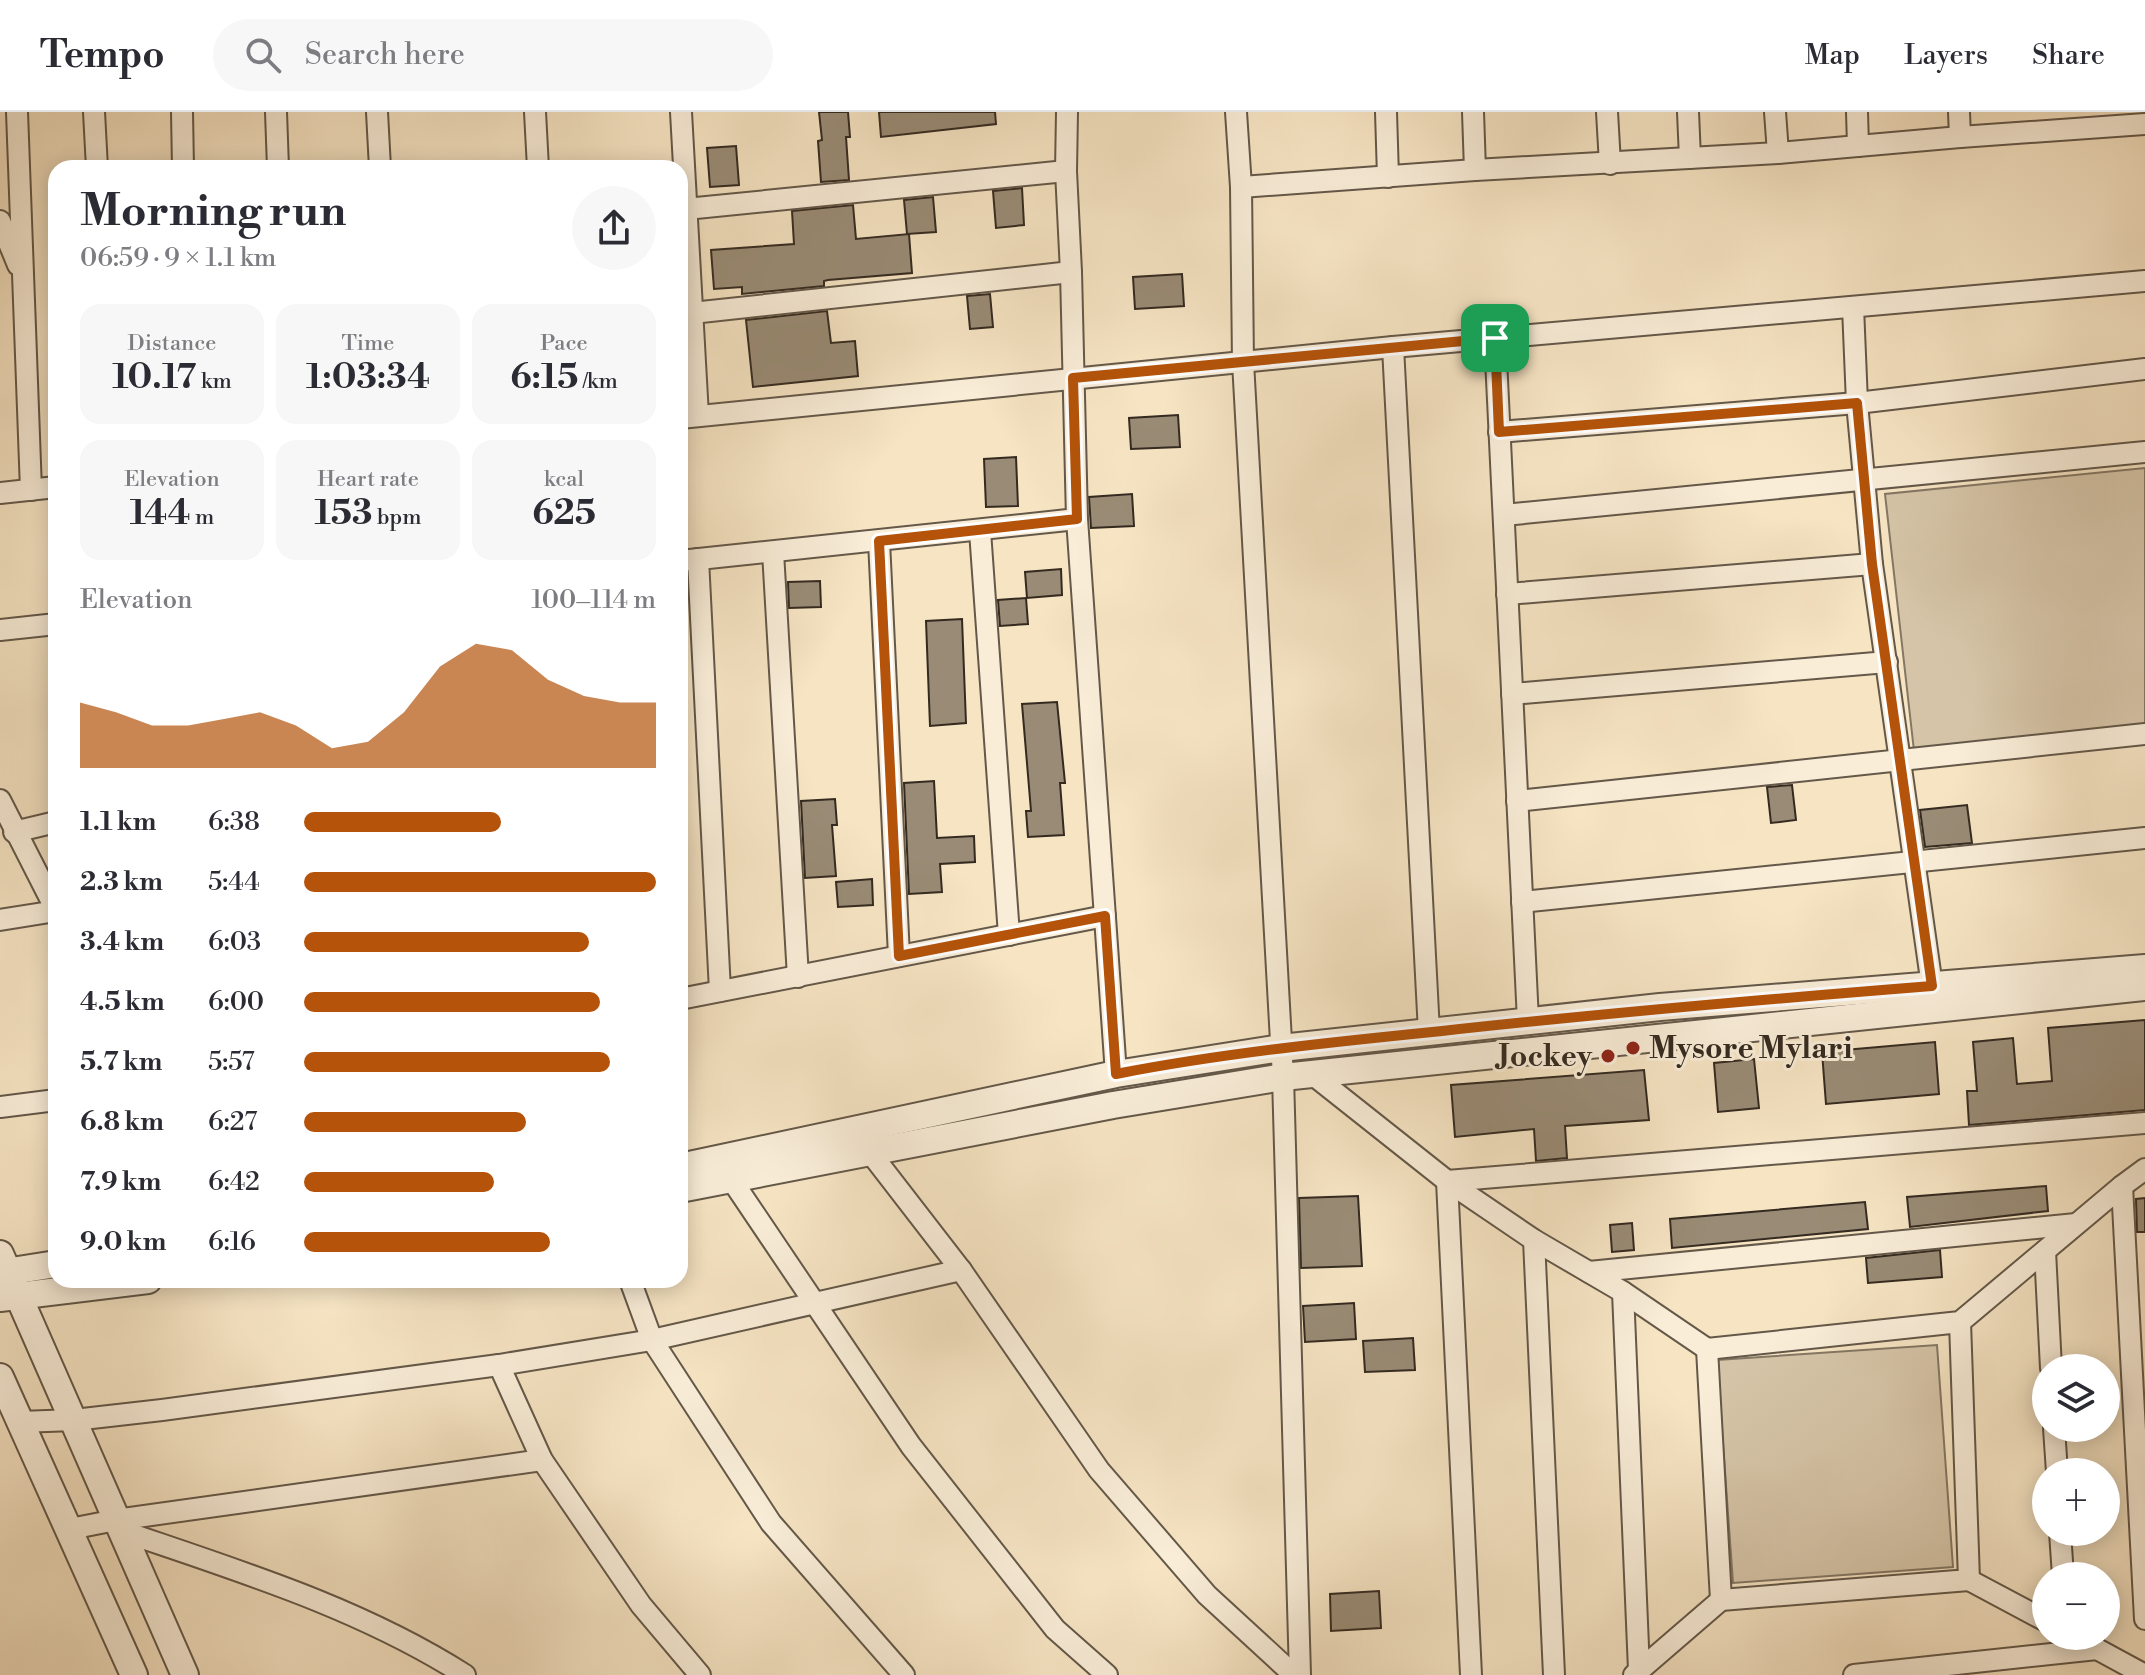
<!DOCTYPE html>
<html lang="en">
<head>
<meta charset="utf-8">
<style>
	body { margin:0; font-family:"Libre Bodoni",serif; background:#f7f7f7; color:#2b2b33; height:100vh; display:flex; flex-direction:column; font-size:30px; white-space:nowrap }
	* { box-sizing:border-box; margin:0 }
	p { font-size:26px; color:#7c7c81 }
	.icon { flex:none; width:44px; height:44px; fill:none; stroke:currentColor; stroke-width:2; stroke-linecap:round; stroke-linejoin:round }
	.map { position:relative; flex:1; overflow:hidden }
	.panel { position:absolute; left:48px; top:48px; width:640px; height:1128px; display:flex; flex-direction:column; background:#fff; border-radius:24px; box-shadow:0 4px 20px #0003 }
	.panel>* { flex:none }
	.tools { position:absolute; left:2032px; top:1242px; display:grid; gap:16px }
	.tools a { display:grid; place-items:center; width:88px; height:88px; border-radius:50%; background:#fff; box-shadow:0 4px 20px #0003; font-size:40px }
	.pin { position:absolute; display:grid; place-items:center; width:68px; height:68px; color:#fff; margin:-34px; border-radius:16px; box-shadow:0 4px 12px #0006 }
	.round { display:grid; place-items:center; flex:none; width:84px; height:84px; border-radius:42px; background:#f7f7f7 }
	.summary { display:flex; align-items:center; justify-content:space-between; height:136px; padding:0 32px }
	h1 { font-size:44px; font-weight:800; line-height:60px }
	.figures { display:grid; grid-template-columns:repeat(3,1fr); gap:12px; height:136px; padding:8px 32px }
	.figures div { display:grid; align-content:center; border-radius:20px; background:#f7f7f7; text-align:center }
	.figures b { font-size:34px; font-weight:800 }
	.figures small { font-size:22px; font-weight:400 }
	.figures p { font-size:22px }
	.chart { height:224px; padding:16px 32px }
	.chart p { display:flex; justify-content:space-between }
	.chart svg { width:100%; height:144px; margin-top:8px; fill:#b45309; opacity:.7 }
	ul { padding:0 32px; list-style:none; font-size:26px }
	li { display:grid; grid-template-columns:128px 96px 1fr; align-items:center; height:60px }
	li i { height:20px; border-radius:10px; background:#b45309 }
	header { display:flex; align-items:center; gap:48px; box-sizing:border-box; height:112px; padding:0 40px; background:#fff; border-bottom:2px solid #e1e1e2 }
	header strong { font-size:38px }
	nav { display:flex; gap:44px; margin-inline-start:auto; font-size:28px }
	.search { width:560px; height:72px; background:#f7f7f7; display:flex; align-items:center; gap:20px; box-sizing:border-box; padding:0 28px; border-radius:44px; color:#7c7c81; font-size:30px }
	.map>svg:first-child { display:block }
	.green { fill:#d5c4a7; stroke:#847764; stroke-width:2 }
	.building { fill:#998b75; stroke:#342a20; stroke-width:2 }
	.lines { fill:none; stroke-linecap:round; stroke-linejoin:round }
	.minor-casing { stroke:#645849; stroke-width:24 }
	.tertiary-casing { stroke:#645849; stroke-width:30 }
	.minor { stroke:#f9edd8; stroke-width:20 }
	.tertiary { stroke:#f9edd8; stroke-width:26 }
	.route-casing { stroke:#fff; stroke-width:16 }
	.route { stroke:#b45309; stroke-width:10 }
	.poi-dot { fill:#8f2418; stroke:#f9edd8; stroke-width:3 }
	.labels { text-anchor:middle; stroke-width:6; stroke-linejoin:round; paint-order:stroke }
	.poi-label { font-size:30px; font-weight:bold; fill:#342a20; stroke:#f9edd8; text-anchor:start }
</style>
</head>
<body>
<header>
<strong>Tempo</strong>
<div class="search"><svg class="icon" aria-label="search" viewBox="0 0 24 24"><circle cx="10" cy="10" r="6"/><path d="M15 15l6 6"/></svg>Search here</div>
<nav><a>Map</a><a>Layers</a><a>Share</a></nav>
</header>
<div class="map">
<svg width="2145" height="1563" viewBox="0 0 2145 1563">
	<rect width="100%" height="100%" fill="#f6e4c3"/>
	<filter id="stains"><feTurbulence type="fractalNoise" baseFrequency=".0025" numOctaves="4"/><feColorMatrix values="0 0 0 0 .2 0 0 0 0 .09 0 0 0 0 .02 0 0 0 .5 -.17"/></filter>
	<radialGradient id="worn" r=".72"><stop offset=".6" stop-color="#630" stop-opacity="0"/><stop offset="1" stop-color="#630" stop-opacity=".3"/></radialGradient>
	<!-- green -->
	<g class="green">
		<path d="M2145,356V613L1914,639L1885,382Z"/>
		<path d="M1937,1233L1953,1455L1733,1471L1717,1248Z"/>
	</g>
	<!-- building -->
	<g class="building">
		<path d="M819,0H848L850,25H846L849,68L821,70L818,29L822,28Z"/>
		<path d="M879,0H995L996,12L881,25Z"/>
		<path d="M736,34L739,73L710,75L707,36Z"/>
		<path d="M1022,76L1024,113L996,116L993,79Z"/>
		<path d="M933,85L936,120L907,122L904,88Z"/>
		<path d="M853,93L856,127L909,122L912,161L828,168L824,169V174L742,182V175L714,177L711,138L794,132L792,99Z"/>
		<path d="M1182,162L1184,194L1135,197L1133,165Z"/>
		<path d="M990,182L993,215L970,217L967,184Z"/>
		<path d="M827,199L831,231L855,229L858,264L753,275L746,208Z"/>
		<path d="M1178,303L1180,335L1131,337L1129,306Z"/>
		<path d="M1016,345L1018,394L986,395L984,347Z"/>
		<path d="M1132,382L1134,414L1091,416L1089,385Z"/>
		<path d="M1061,457L1062,483L1027,486L1025,460Z"/>
		<path d="M820,469L821,495L789,496L788,470Z"/>
		<path d="M1026,486L1028,512L1000,514L998,488Z"/>
		<path d="M962,507L966,611L930,614L926,509Z"/>
		<path d="M1057,590L1065,671H1060L1064,723L1028,725L1026,699H1031L1022,592Z"/>
		<path d="M934,669L937,726L974,724L975,750L940,752L942,780L909,782L904,671Z"/>
		<path d="M1792,673L1796,708L1771,711L1767,675Z"/>
		<path d="M835,687L837,713H832L836,764L805,766L801,689Z"/>
		<path d="M1967,693L1972,731L1925,735L1920,698Z"/>
		<path d="M872,767L873,793L838,795L836,770Z"/>
		<path d="M2145,908V998L1969,1013L1967,979H1977L1973,930L2013,926L2017,972L2052,969L2048,916Z"/>
		<path d="M1935,930L1939,982L1826,992L1822,940Z"/>
		<path d="M1754,947L1759,996L1718,1000L1714,951Z"/>
		<path d="M1644,958L1649,1008L1565,1014L1567,1046L1536,1049L1534,1017L1455,1025L1451,973Z"/>
		<path d="M2046,1074L2048,1099L1910,1115L1907,1085Z"/>
		<path d="M1358,1084L1362,1154L1301,1156L1299,1086Z"/>
		<path d="M2145,1086V1120H2137L2136,1087Z"/>
		<path d="M1865,1090L1868,1117L1672,1136L1670,1107Z"/>
		<path d="M1632,1111L1634,1138L1612,1140L1610,1113Z"/>
		<path d="M1940,1138L1942,1165L1868,1171L1866,1146Z"/>
		<path d="M1354,1191L1356,1227L1305,1230L1303,1194Z"/>
		<path d="M1413,1226L1415,1258L1365,1260L1363,1229Z"/>
		<path d="M1379,1479L1381,1516L1331,1519L1330,1482Z"/>
	</g>
	<g class="lines">
		<!-- minor casing -->
		<g class="minor-casing">
			<g id="minor">
				<path d="M17,0L31,378"/>
				<path d="M94,0L97,56"/>
				<path d="M182,0L183,56"/>
				<path d="M276,0L278,56"/>
				<path d="M377,0L380,56"/>
				<path d="M535,0L538,56"/>
				<path d="M681,0L698,304"/>
				<path d="M1067,0L1066,59L1071,160L1077,407L1116,962"/>
				<path d="M1236,0L1241,75L1243,250L1283,965L1300,1563"/>
				<path d="M1386,0L1388,65"/>
				<path d="M1473,0L1475,58"/>
				<path d="M1607,0L1610,52"/>
				<path d="M1688,0L1690,46"/>
				<path d="M1775,0L1778,41"/>
				<path d="M1857,0L1858,34"/>
				<path d="M1959,0L1960,25"/>
				<path d="M1241,75L1475,58L1778,41L1960,25L2145,12"/>
				<path d="M686,97L1066,59"/>
				<path d="M0,109L18,153"/>
				<path d="M1853,195L1857,291L1872,452L1932,874"/>
				<path d="M692,201L1071,160"/>
				<path d="M1495,226L1528,909"/>
				<path d="M1393,235L1429,920"/>
				<path d="M680,306L1393,235L2145,169"/>
				<path d="M1499,320L1857,291L2145,257"/>
				<path d="M0,381L56,375"/>
				<path d="M1504,403L2145,340"/>
				<path d="M980,419L1009,823"/>
				<path d="M879,429L899,844"/>
				<path d="M773,440L798,865"/>
				<path d="M698,447L720,879"/>
				<path d="M680,449L1077,407"/>
				<path d="M1507,482L1872,452"/>
				<path d="M0,518L56,512"/>
				<path d="M1512,582L1887,550"/>
				<path d="M0,688L56,798"/>
				<path d="M1517,689L2145,622"/>
				<path d="M14,720L56,710"/>
				<path d="M1522,790L2145,726"/>
				<path d="M0,808L56,799"/>
				<path d="M680,887L1105,804"/>
				<path d="M1312,962L1447,1069L1534,1128L1623,1180L1707,1237"/>
				<path d="M0,995L56,988"/>
				<path d="M869,1039L961,1158L1099,1358L1207,1483L1294,1563"/>
				<path d="M731,1067L911,1334L1055,1517L1107,1563"/>
				<path d="M2122,1074L2145,1507"/>
				<path d="M1534,1128L1554,1563"/>
				<path d="M2045,1139L2051,1256"/>
				<path d="M1589,1160L2076,1112"/>
				<path d="M630,1168L652,1228L771,1411L904,1563"/>
				<path d="M1623,1180L1639,1558"/>
				<path d="M1960,1210L1969,1468L1721,1488L1707,1237L1960,1210L2122,1074L2145,1057"/>
				<path d="M499,1253L542,1348L641,1493L700,1563"/>
				<path d="M20,1310L74,1308L162,1298L499,1253L652,1228L961,1158"/>
				<path d="M2054,1316L2057,1360"/>
				<path d="M70,1417L116,1408L542,1348"/>
				<path d="M122,1419C239,1459 360,1496 465,1563"/>
				<path d="M2060,1420L2063,1464"/>
				<path d="M1969,1468L2046,1509"/>
				<path d="M2073,1524L2145,1563"/>
				<path d="M1471,1563L1447,1069L2145,1011"/>
				<path d="M1634,1563L1721,1488"/>
				<path d="M1854,1563L2097,1537"/>
			</g>
		</g>
		<!-- tertiary casing -->
		<g class="tertiary-casing">
			<g id="tertiary">
				<path d="M680,1055L1116,962L1281,936L1660,895L2145,856"/>
				<path d="M680,1077L1113,993L1283,965L2145,875"/>
				<path d="M0,1142L185,1563"/>
				<path d="M0,1161L56,1152"/>
				<path d="M0,1186L148,1168"/>
				<path d="M0,1265L134,1563"/>
			</g>
		</g>
		<!-- minor -->
		<use href="#minor" class="minor"/>
		<!-- tertiary -->
		<use href="#tertiary" class="tertiary"/>
	</g>
	<g class="lines">
		<!-- route casing -->
		<g class="route-casing">
			<path id="route" d="M1495,226L1499,320L1857,291L1872,452L1932,874C1768,887 1605,901 1442,919C1333,930 1224,941 1116,962L1105,804L899,844L879,429L1077,407L1073,266Z"/>
		</g>
		<!-- route -->
		<use href="#route" class="route"/>
	</g>
	<!-- markers -->
	<g class="poi-dot">
		<circle cx="1633" cy="936" r="8"/>
		<circle cx="1608" cy="944" r="8"/>
	</g>
	<g class="labels">
		<!-- poi labels -->
		<g class="poi-label">
			<text x="1649" y="946">Mysore Mylari</text>
			<text x="1592" y="954" text-anchor="end">Jockey</text>
		</g>
	</g>
	<rect width="100%" height="100%" filter="url(#stains)"/>
	<rect width="100%" height="100%" fill="url(#worn)"/>
</svg>
<div class="tools">
<a><svg class="icon" aria-label="layers" viewBox="0 0 24 24"><path d="M12 4l9 5-9 5-9-5zM3 14l9 5 9-5"/></svg></a>
<a>+</a>
<a>−</a>
</div>
<div class="pin" style="left:1495px;top:226px;background:#1e9e55"><svg class="icon" aria-label="arrive" viewBox="0 0 24 24"><path d="M6 21V4h12l-3 4 3 4H6"/></svg></div>
<section class="panel">
<div class="summary"><div><h1>Morning run</h1><p>06:59 · 9 × 1.1 km</p></div><a class="round"><svg class="icon" aria-label="share" viewBox="0 0 24 24"><path d="M12 15V3M7 8l5-5 5 5M5 13v7h14v-7"/></svg></a></div>
<div class="figures">
<div><p>Distance</p><b>10.17<small> km</small></b></div>
<div><p>Time</p><b>1:03:34</b></div>
<div><p>Pace</p><b>6:15<small> /km</small></b></div>
</div>
<div class="figures">
<div><p>Elevation</p><b>144<small> m</small></b></div>
<div><p>Heart rate</p><b>153<small> bpm</small></b></div>
<div><p>kcal</p><b>625</b></div>
</div>
<div class="chart"><p><span>Elevation</span>100–114 m</p>
<svg viewBox="0 0 160 44" preserveAspectRatio="none"><path d="M0 44V24L10 27L20 31L30 31L40 29L50 27L60 31L70 38L80 36L90 27L100 13L110 6L120 8L130 17L140 22L150 24L160 24V44z"/></svg>
</div>
<ul>
<li><b>1.1 km</b>6:38<i style="width:56%"></i></li>
<li><b>2.3 km</b>5:44<i style="width:100%"></i></li>
<li><b>3.4 km</b>6:03<i style="width:81%"></i></li>
<li><b>4.5 km</b>6:00<i style="width:84%"></i></li>
<li><b>5.7 km</b>5:57<i style="width:87%"></i></li>
<li><b>6.8 km</b>6:27<i style="width:63%"></i></li>
<li><b>7.9 km</b>6:42<i style="width:54%"></i></li>
<li><b>9.0 km</b>6:16<i style="width:70%"></i></li>
</ul>
</section>
</div>
</body>
</html>
